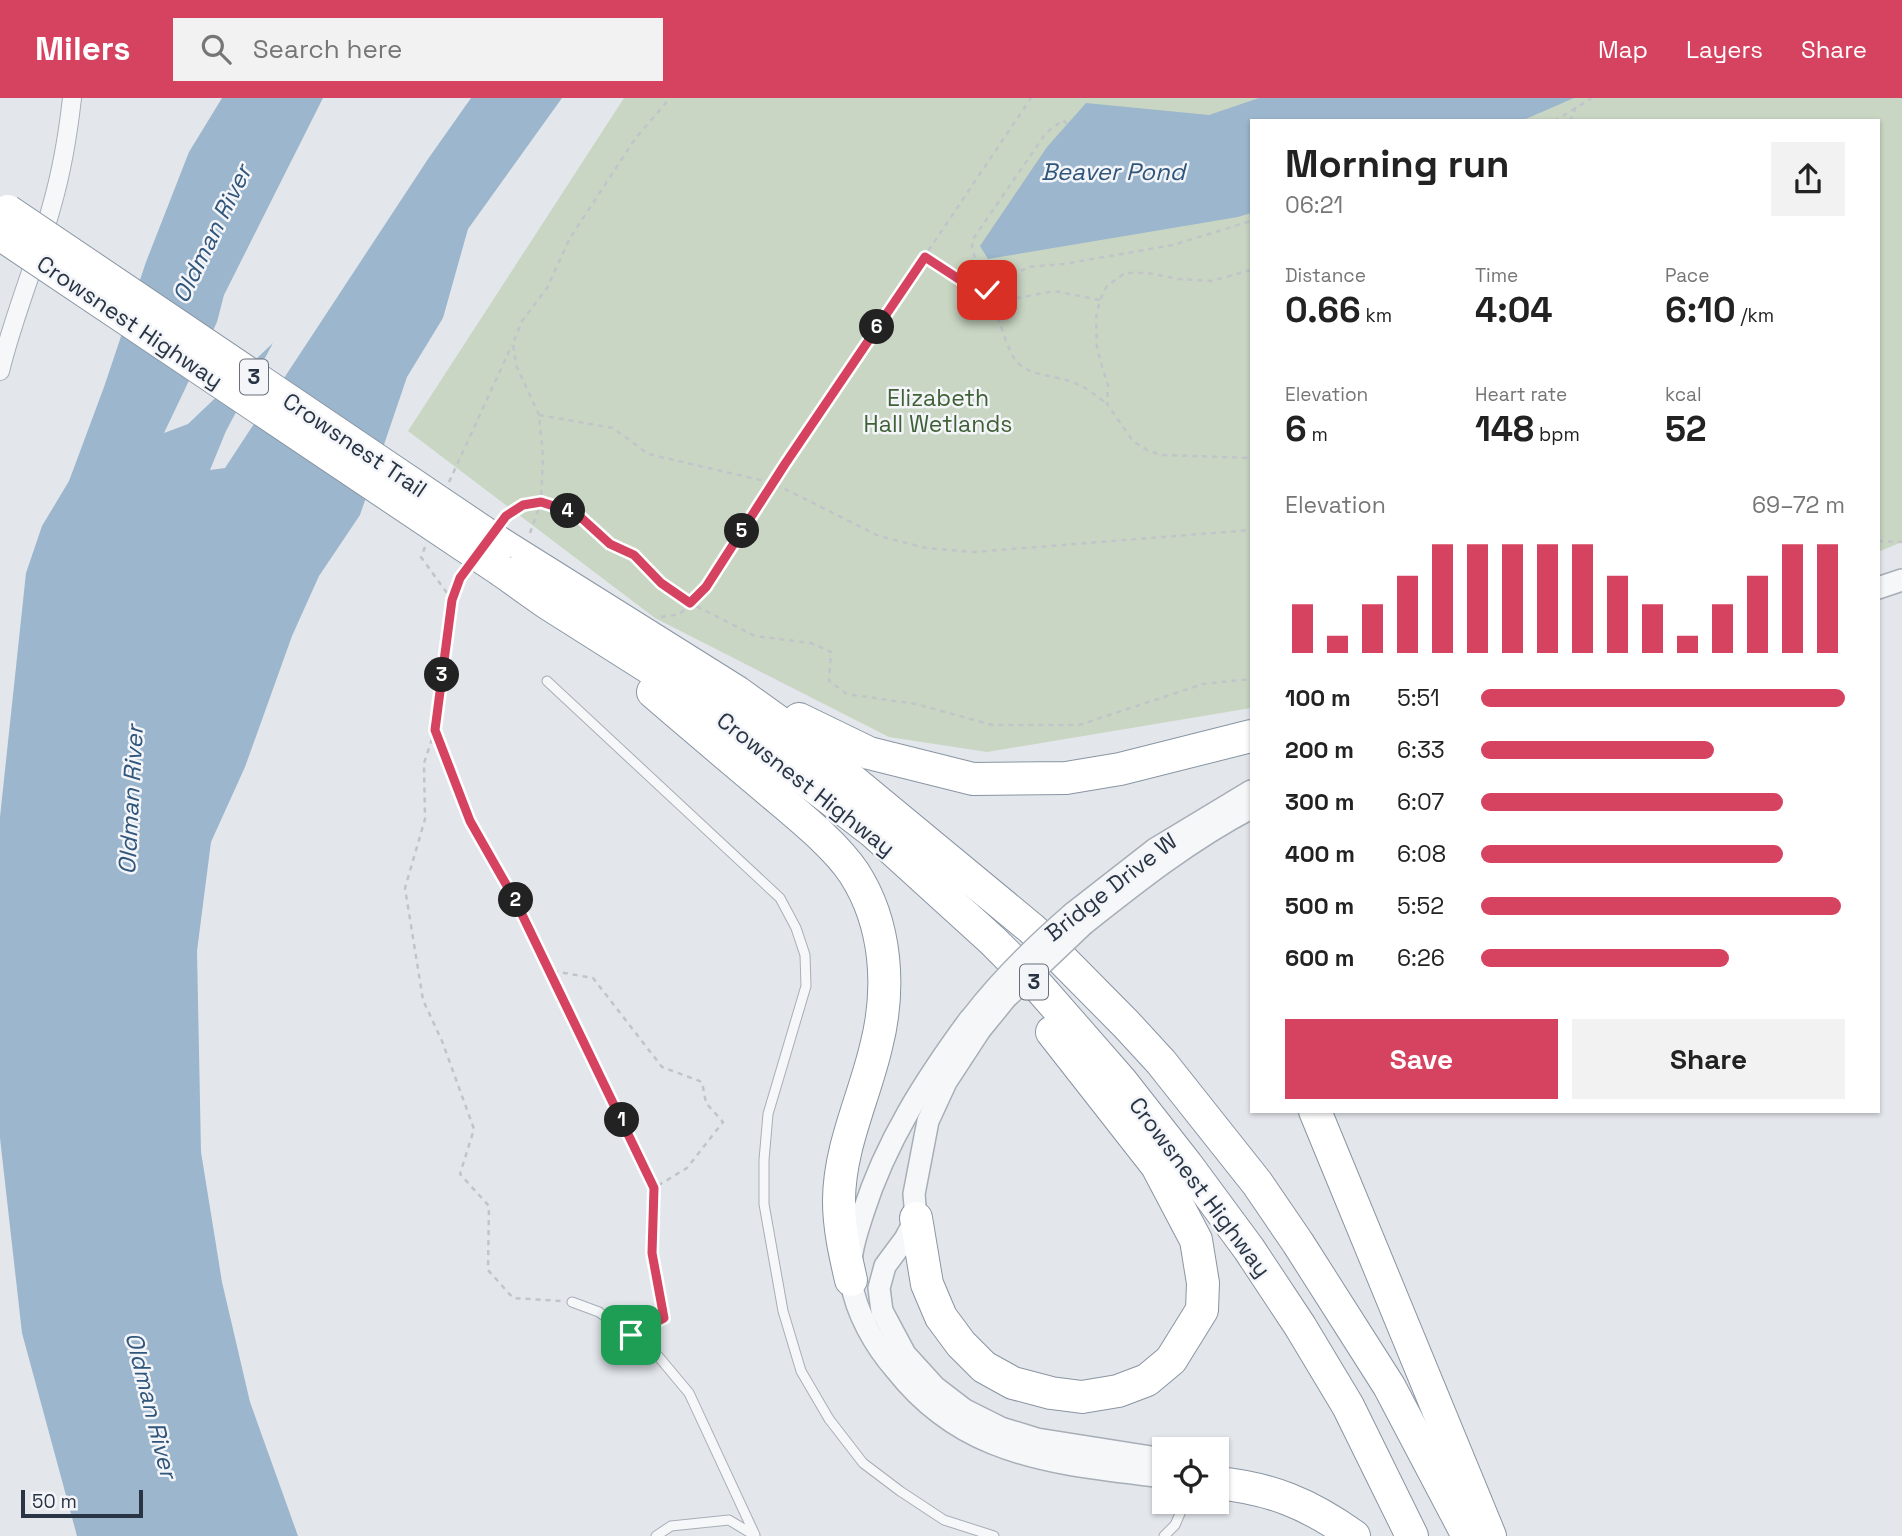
<!DOCTYPE html>
<html lang="en">
<head>
<meta charset="utf-8">
<style>
	body { margin:0; font-family:"Space Grotesk",sans-serif; background:#f2f2f2; color:#222; height:100vh; display:flex; flex-direction:column; font-size:26px; white-space:nowrap }
	* { box-sizing:border-box; margin:0 }
	p { font-size:23px; color:#767676 }
	.icon { flex:none; width:38px; height:38px; fill:none; stroke:currentColor; stroke-width:2; stroke-linecap:round; stroke-linejoin:round }
	.map { position:relative; flex:1; overflow:hidden }
	.drawer { position:absolute; left:1250px; top:21px; width:630px; height:994px; display:flex; flex-direction:column; background:#fff; border-radius:0px; box-shadow:0 2px 5px #0004 }
	.drawer>* { flex:none }
	.controls { position:absolute; left:1152px; top:1339px; display:grid; gap:14px }
	.controls a { display:grid; place-items:center; width:77px; height:77px; border-radius:0px; background:#fff; box-shadow:0 2px 5px #0004; font-size:35px }
	.scale { position:absolute; left:21px; bottom:18px; width:122px; box-sizing:border-box; padding-left:7px; border:4px solid #293545; border-top:0; font-size:19px; line-height:24px; white-space:nowrap; color:#293545; -webkit-text-stroke:5px #f3f5f9; paint-order:stroke }
	.pin { position:absolute; display:grid; place-items:center; width:60px; height:60px; color:#fff; margin:-30px; border-radius:14px; box-shadow:0 4px 10px #0006 }
	.km { position:absolute; width:35px; height:35px; margin:-18px; border-radius:50%; background:#222; color:#fff; font-size:19px; line-height:35px; text-align:center }
	.round { display:grid; place-items:center; flex:none; width:74px; height:74px; border-radius:0px; background:#f2f2f2 }
	.overview { display:flex; align-items:center; justify-content:space-between; height:119px; padding:0 35px }
	h1 { font-size:38px; font-weight:800; line-height:52px }
	.metrics { display:grid; grid-template-columns:repeat(3,1fr); gap:10px; height:119px; padding:7px 35px }
	.metrics div { display:grid; align-content:center }
	.metrics b { font-size:35px; font-weight:800 }
	.metrics small { font-size:19px; font-weight:400 }
	.metrics p { font-size:19px }
	.chart { height:196px; padding:14px 35px }
	.chart p { display:flex; justify-content:space-between }
	.chart svg { width:100%; height:126px; margin-top:7px; stroke:#d64360; stroke-width:6 }
	.primary-button { display:flex; gap:14px; margin-top:auto; padding:14px 35px }
	.primary-button a { flex:1; height:80px; border-radius:0px; background:#d64360; color:#fff; font-size:28px; font-weight:800; line-height:80px; text-align:center }
	.primary-button a+a { background:#f2f2f2; color:#222 }
	ul { padding:0 35px; list-style:none; font-size:23px }
	li { display:grid; grid-template-columns:112px 84px 1fr; align-items:center; height:52px }
	li i { height:18px; border-radius:9px; background:#d64360 }
	header { display:flex; align-items:center; gap:42px; box-sizing:border-box; height:98px; padding:0 35px; background:#d64360; color:#fff }
	header strong { font-size:33px }
	nav { display:flex; gap:38px; margin-inline-start:auto; font-size:24px }
	.search { width:490px; height:63px; background:#f2f2f2; display:flex; align-items:center; gap:18px; box-sizing:border-box; padding:0 24px; border-radius:0px; color:#767676; font-size:26px }
	.map>svg:first-child { display:block }
	.green { fill:#c9d6c3 }
	.water { fill:#9cb6cd }
	.lines { fill:none; stroke-linecap:round; stroke-linejoin:round }
	.service-casing { stroke:#a7aeb7; stroke-width:11 }
	.minor-casing { stroke:#a7aeb7; stroke-width:20 }
	.tertiary-casing { stroke:#a7aeb7; stroke-width:24 }
	.motorway-casing { stroke:#8995a3; stroke-width:34 }
	.path { stroke:#c1c5ca; stroke-width:2.5; stroke-dasharray:5 5; stroke-linecap:butt }
	.service { stroke:#f6f7f9; stroke-width:9 }
	.minor { stroke:#f6f7f9; stroke-width:18 }
	.tertiary { stroke:#f6f7f9; stroke-width:21 }
	.motorway { stroke:#fff; stroke-width:32 }
	.tertiary-bridge-casing { stroke:#a7aeb7; stroke-width:24; stroke-linecap:butt }
	.motorway-bridge-casing { stroke:#8995a3; stroke-width:34; stroke-linecap:butt }
	.tertiary-bridge { stroke:#f6f7f9; stroke-width:21 }
	.motorway-bridge { stroke:#fff; stroke-width:32 }
	.route-casing { stroke:#fff; stroke-width:14 }
	.route { stroke:#d64360; stroke-width:9 }
	.labels { text-anchor:middle; stroke-width:5; stroke-linejoin:round; paint-order:stroke }
	.shield { fill:#f3f5f9; stroke:#666f7b; stroke-width:2 }
	.shield-label { font-size:21px; font-weight:bold; fill:#293545 }
	.street-label { font-size:23px; fill:#293545; stroke:#f3f5f9 }
	.park-label { font-size:23px; fill:#406136; stroke:#f3f5f9 }
	.water-label { font-size:24px; font-style:italic; fill:#31567b; stroke:#f3f5f9 }
</style>
</head>
<body>
<header>
<strong>Milers</strong>
<div class="search"><svg class="icon" aria-label="search" viewBox="0 0 24 24"><circle cx="10" cy="10" r="6"/><path d="M15 15l6 6"/></svg>Search here</div>
<nav><a>Map</a><a>Layers</a><a>Share</a></nav>
</header>
<div class="map">
<svg width="1902" height="1438" viewBox="0 0 1902 1438">
	<rect width="100%" height="100%" fill="#e3e7ec"/>
	<!-- green -->
	<path class="green" d="M624,0H1902V444L1878,454V23H1251V610L987,654L889,639L655,520L408,333Z"/>
	<!-- water -->
	<g class="water">
		<path d="M222,0H323L224,197L217,224L164,335L188,326L273,245L226,333L210,372L225,370L428,61L471,0H562L468,131L443,220L407,279L360,417L319,478L292,538L245,669L211,744L197,853L201,1054L222,1184L250,1304L298,1438H77L22,1235L0,1040V719L26,475L42,428L69,383L104,289L146,164L189,54Z"/>
		<path d="M1259,0H1574L1521,23H1251V115L1238,119L988,161L980,148L1047,49L1086,5L1209,17Z"/>
	</g>
	<g class="lines">
		<!-- service casing -->
		<g class="service-casing">
			<g id="service">
				<path d="M547,583L780,800L796,830L805,857L806,888L768,1016L764,1062V1106L783,1213L801,1273L829,1321L863,1365L900,1393L944,1422L994,1438"/>
				<path d="M572,1204L599,1214L658,1258L689,1295L755,1437"/>
				<path d="M656,1438L671,1428L729,1422L754,1437"/>
				<path d="M1164,1438L1175,1427L1185,1404"/>
			</g>
		</g>
		<!-- minor casing -->
		<g class="minor-casing">
			<path id="minor" d="M0,273C14,216 37,163 52,107C62,72 68,36 72,0"/>
		</g>
		<!-- tertiary casing -->
		<g class="tertiary-casing">
			<g id="tertiary">
				<path d="M1878,490L1902,482"/>
				<path d="M1073,815L1155,751L1251,693"/>
				<path d="M1084,826C1137,784 1190,742 1251,710"/>
				<path d="M970,921C925,982 886,1043 863,1115C856,1136 848,1161 851,1183C856,1215 875,1248 896,1272C922,1305 953,1329 992,1345C1046,1367 1107,1372 1164,1379"/>
				<path d="M980,932L946,984L928,1023L914,1096L916,1120L905,1141L885,1168L879,1190L882,1213L905,1256L935,1289L965,1312L1001,1330L1037,1341L1164,1361"/>
			</g>
		</g>
		<!-- motorway casing -->
		<g class="motorway-casing">
			<g id="motorway">
				<path d="M501,446L737,594L801,640L1032,831L1126,926L1161,964L1257,1085L1298,1145L1389,1288L1468,1438"/>
				<path d="M502,473L547,505L656,574L764,650L872,733L993,843L1039,889L1122,984L1187,1067L1249,1151L1300,1228L1348,1308L1412,1438"/>
				<path d="M653,594C690,626 728,658 766,690C794,714 834,745 854,775C887,826 891,891 876,949C864,1000 839,1050 839,1103C839,1130 845,1156 851,1182"/>
				<path d="M799,621L869,655L973,681L1066,680L1120,671L1251,638"/>
				<path d="M1315,1013L1490,1438"/>
				<path d="M916,1120L927,1186L941,1219L961,1246L984,1269L1013,1285L1051,1295L1082,1299L1118,1293L1147,1282L1171,1262L1202,1212L1203,1185L1196,1142L1157,1068L1052,934"/>
				<path d="M1216,1385C1271,1390 1309,1406 1354,1438"/>
			</g>
		</g>
		<!-- path -->
		<g class="path">
			<path d="M1554,23L1592,0"/>
			<path d="M1570,23L1576,9"/>
			<path d="M1067,26L1063,22L1046,35L973,141L972,149L981,183L987,192L1018,200L1054,193L1100,202"/>
			<path d="M925,158L968,186L987,192L1028,169L1064,166L1173,147L1251,123"/>
			<path d="M1251,172L1211,183L1179,181L1148,175H1125L1107,188L1100,202L1096,220L1097,251L1108,288L1107,306L1133,343L1147,352L1161,357L1251,360"/>
			<path d="M987,192C987,209 995,211 1000,226C1005,238 1009,256 1019,266C1031,277 1054,278 1070,283C1084,288 1096,297 1107,306"/>
			<path d="M539,317L613,330L648,356L773,385L879,438L926,450L974,454L1251,432"/>
			<path d="M449,384L512,247"/>
			<path d="M505,418L523,407L541,404L576,415L610,446L634,457L661,485L690,505L755,538L811,545L831,554L829,583L847,596L916,606L992,627H1079L1203,586L1251,581"/>
			<path d="M530,435L541,404L543,358L539,317L516,267L513,245L522,223L547,190L570,140L635,41L670,0"/>
			<path d="M1878,443L1902,444"/>
			<path d="M425,449L421,459L452,502"/>
			<path d="M464,475L452,502L435,632L424,665L425,721L405,790L423,902L442,943L474,1031L460,1076L489,1108L488,1172L513,1200L561,1203"/>
			<path d="M661,519L680,516L706,489L785,366L1031,0"/>
			<path d="M435,632L469,723L515,801L654,1090L651,1155L664,1220L642,1231"/>
			<path d="M553,873L593,880L662,969L702,984L706,1005L723,1024L687,1070L654,1090"/>
		</g>
		<!-- service -->
		<use href="#service" class="service"/>
		<!-- minor -->
		<use href="#minor" class="minor"/>
		<!-- tertiary -->
		<use href="#tertiary" class="tertiary"/>
		<!-- motorway -->
		<use href="#motorway" class="motorway"/>
		<!-- tertiary-bridge casing -->
		<g class="tertiary-bridge-casing">
			<g id="tertiary-bridge">
				<path d="M972,919C1002,880 1036,847 1073,815"/>
				<path d="M980,932L1006,900L1084,826"/>
			</g>
		</g>
		<!-- motorway-bridge casing -->
		<g class="motorway-bridge-casing">
			<g id="motorway-bridge">
				<path d="M8,113L501,446"/>
				<path d="M0,136L502,473"/>
			</g>
		</g>
		<!-- tertiary-bridge -->
		<use href="#tertiary-bridge" class="tertiary-bridge"/>
		<!-- motorway-bridge -->
		<use href="#motorway-bridge" class="motorway-bridge"/>
	</g>
	<g class="lines">
		<!-- route casing -->
		<g class="route-casing">
			<path id="route" d="M631,1237L664,1220L652,1155L654,1090L515,802L470,723L435,632L452,502L460,480L506,418L523,407L541,404L576,415L610,446L634,457L661,485L690,505L706,489L785,366L925,159L968,187L987,192"/>
		</g>
		<!-- route -->
		<use href="#route" class="route"/>
	</g>
	<g class="labels">
		<!-- shield labels -->
		<g class="shield">
			<rect x="240" y="261.5" width="28" height="35" rx="5"/>
			<rect x="1020" y="866.5" width="28" height="35" rx="5"/>
		</g>
		<g class="shield-label">
			<text x="254" y="286">3</text>
			<text x="1034" y="891">3</text>
		</g>
		<!-- street labels -->
		<g class="street-label">
			<text transform="translate(130 224) rotate(34)" y="8">Crowsnest Highway</text>
			<text transform="translate(355 347) rotate(34)" y="8">Crowsnest Trail</text>
			<text transform="translate(806 686) rotate(38)" y="8">Crowsnest Highway</text>
			<text transform="translate(1111 789) rotate(-38)" y="8">Bridge Drive W</text>
			<text transform="translate(1200 1089) rotate(53)" y="8">Crowsnest Highway</text>
		</g>
		<!-- park labels -->
		<g class="park-label">
			<text x="938" y="308">Elizabeth<tspan x="938" dy="26">Hall Wetlands</tspan></text>
		</g>
		<!-- water labels -->
		<g class="water-label">
			<text x="1113" y="82">Beaver Pond</text>
			<text transform="translate(212 136) rotate(-64)" y="8">Oldman River</text>
			<text transform="translate(131 702) rotate(-87)" y="8">Oldman River</text>
			<text transform="translate(151 1307) rotate(76)" y="8">Oldman River</text>
		</g>
	</g>
</svg>
<div class="controls">
<a><svg class="icon" aria-label="locate" viewBox="0 0 24 24"><circle cx="12" cy="12" r="6"/><path d="M12 2v4M12 18v4M2 12h4M18 12h4"/></svg></a>
</div>
<div class="scale">50 m</div>
<div class="pin" style="left:631px;top:1237px;background:#1e9e55"><svg class="icon" aria-label="arrive" viewBox="0 0 24 24"><path d="M6 21V4h12l-3 4 3 4H6"/></svg></div>
<div class="pin" style="left:987px;top:192px;background:#d93025"><svg class="icon" aria-label="check" viewBox="0 0 24 24"><path d="M5 12l5 5 9-10"/></svg></div>
<b class="km" style="left:622px;top:1022px">1</b>
<b class="km" style="left:516px;top:802px">2</b>
<b class="km" style="left:442px;top:577px">3</b>
<b class="km" style="left:568px;top:413px">4</b>
<b class="km" style="left:742px;top:433px">5</b>
<b class="km" style="left:877px;top:229px">6</b>
<section class="drawer">
<div class="overview"><div><h1>Morning run</h1><p>06:21</p></div><a class="round"><svg class="icon" aria-label="share" viewBox="0 0 24 24"><path d="M12 15V3M7 8l5-5 5 5M5 13v7h14v-7"/></svg></a></div>
<div class="metrics">
<div><p>Distance</p><b>0.66<small> km</small></b></div>
<div><p>Time</p><b>4:04</b></div>
<div><p>Pace</p><b>6:10<small> /km</small></b></div>
</div>
<div class="metrics">
<div><p>Elevation</p><b>6<small> m</small></b></div>
<div><p>Heart rate</p><b>148<small> bpm</small></b></div>
<div><p>kcal</p><b>52</b></div>
</div>
<div class="chart"><p><span>Elevation</span>69–72 m</p>
<svg viewBox="0 0 160 44" preserveAspectRatio="none"><path d="M5 44V27M15 44V38M25 44V27M35 44V17M45 44V6M55 44V6M65 44V6M75 44V6M85 44V6M95 44V17M105 44V27M115 44V38M125 44V27M135 44V17M145 44V6M155 44V6"/></svg>
</div>
<ul>
<li><b>100 m</b>5:51<i style="width:100%"></i></li>
<li><b>200 m</b>6:33<i style="width:64%"></i></li>
<li><b>300 m</b>6:07<i style="width:83%"></i></li>
<li><b>400 m</b>6:08<i style="width:83%"></i></li>
<li><b>500 m</b>5:52<i style="width:99%"></i></li>
<li><b>600 m</b>6:26<i style="width:68%"></i></li>
</ul>
<div class="primary-button"><a>Save</a><a>Share</a></div>
</section>
</div>
</body>
</html>
